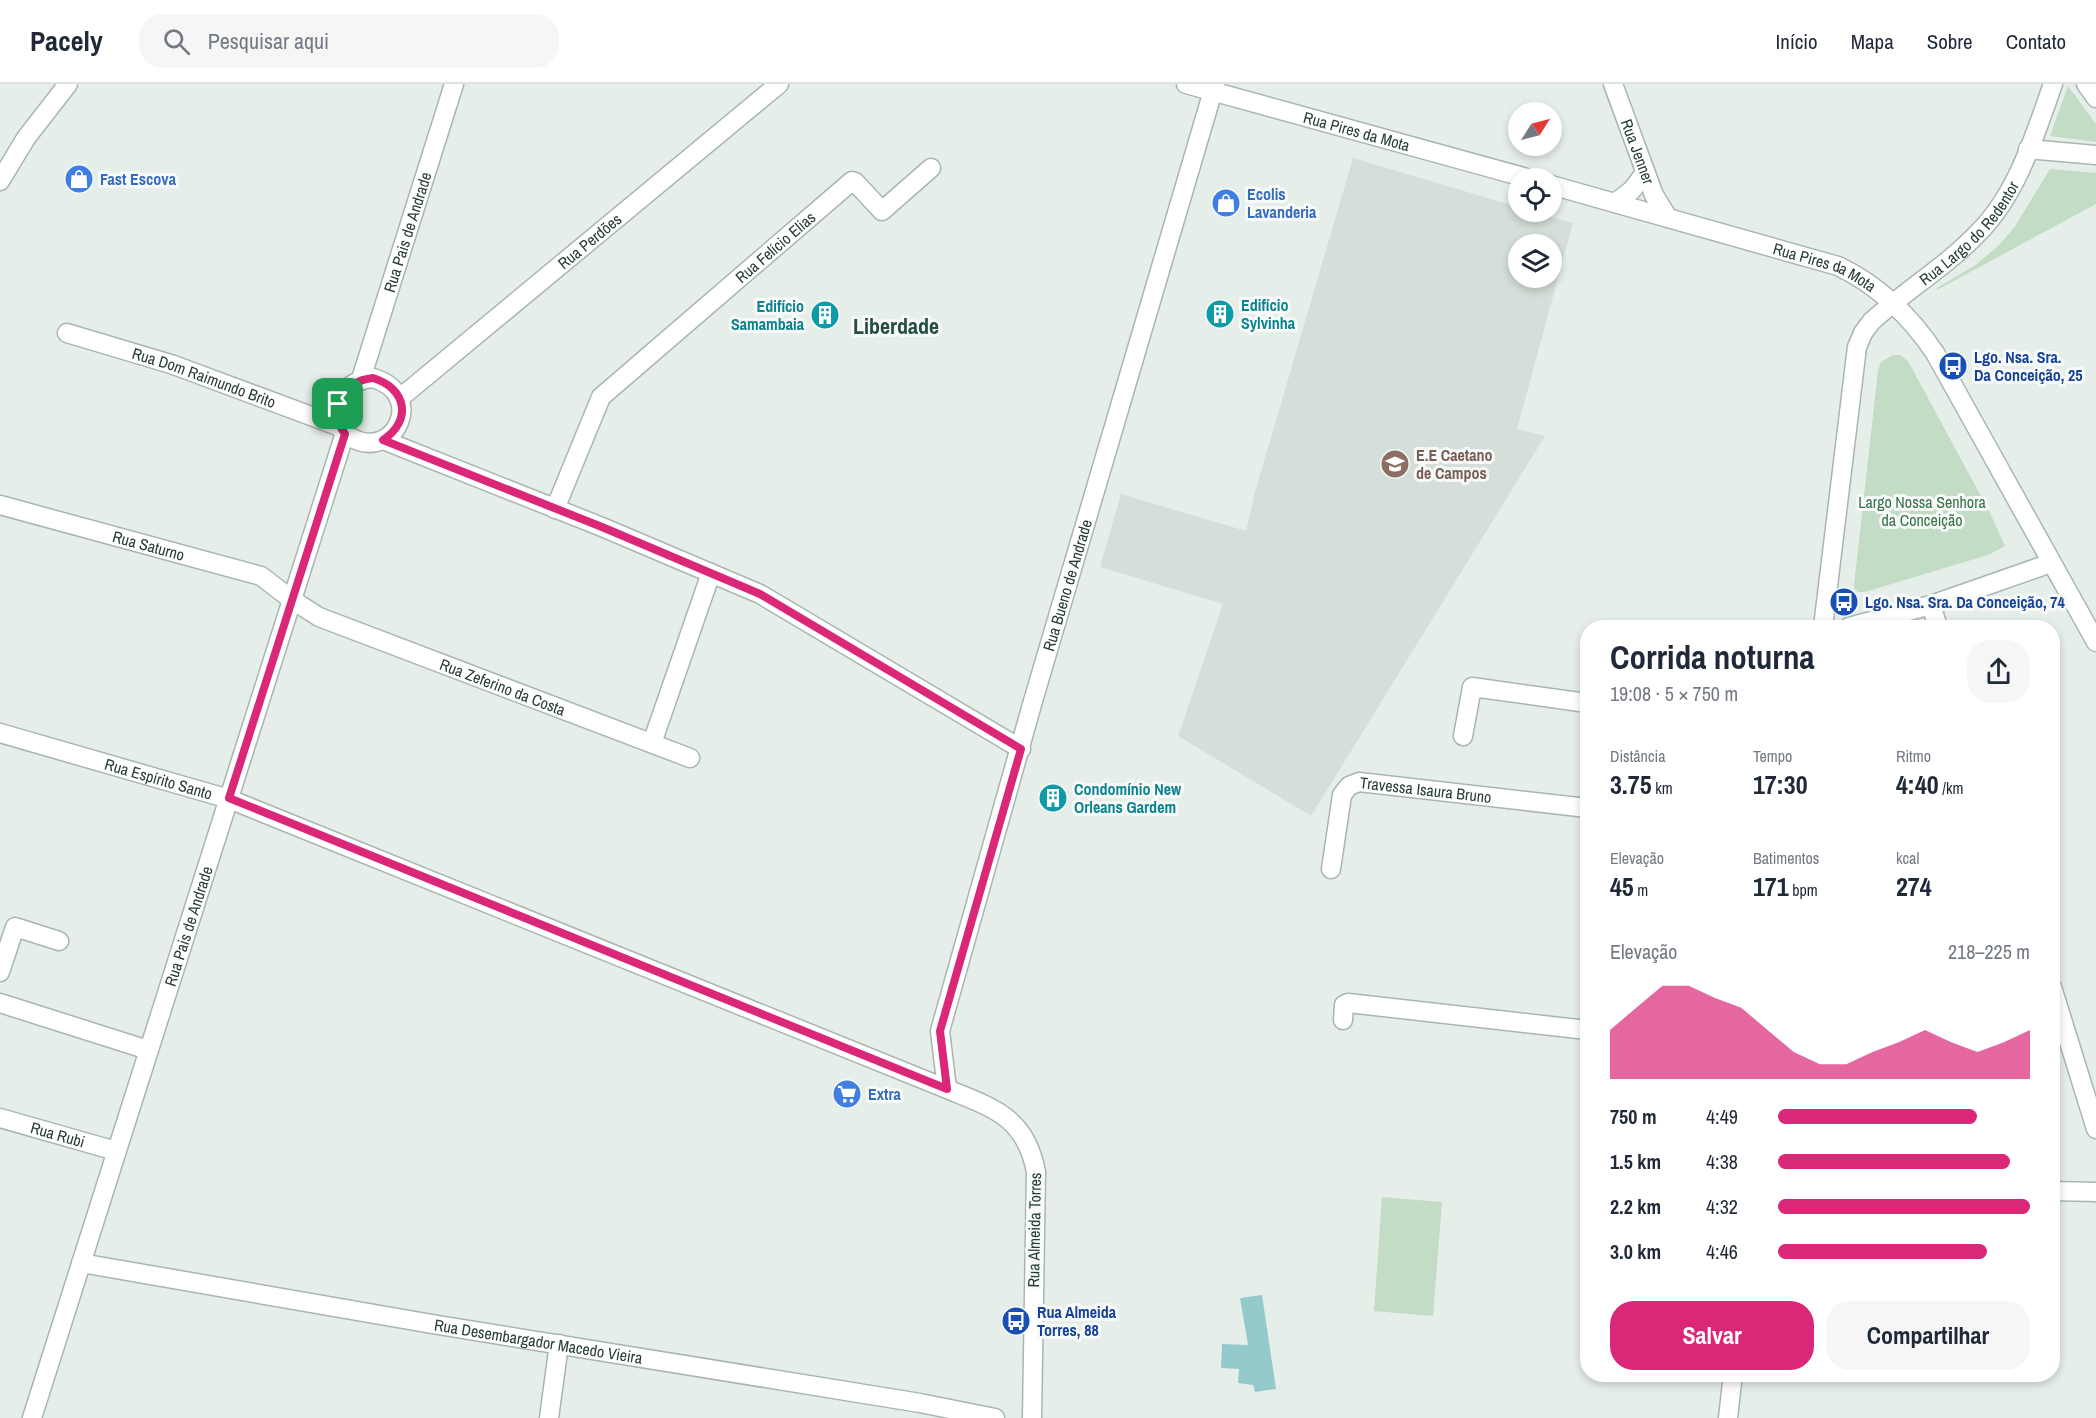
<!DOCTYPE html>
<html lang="pt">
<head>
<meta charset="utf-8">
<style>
	body { margin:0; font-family:"Archivo Narrow",sans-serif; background:#f6f6f7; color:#1f2937; height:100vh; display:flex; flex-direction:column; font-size:22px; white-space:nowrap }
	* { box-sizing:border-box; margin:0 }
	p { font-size:20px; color:#747a83 }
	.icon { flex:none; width:33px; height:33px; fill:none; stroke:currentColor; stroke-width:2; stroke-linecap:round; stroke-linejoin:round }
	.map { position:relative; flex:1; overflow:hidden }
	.drawer { position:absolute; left:1580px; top:536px; width:480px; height:762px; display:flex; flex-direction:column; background:#fff; border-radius:24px; box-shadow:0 3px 9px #0003 }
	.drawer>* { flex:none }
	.needle { width:39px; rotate:54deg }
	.fabs { position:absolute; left:1508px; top:18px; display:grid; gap:12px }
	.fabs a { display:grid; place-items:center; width:54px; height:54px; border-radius:50%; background:#fff; box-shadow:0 3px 9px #0003; font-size:30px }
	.pin { position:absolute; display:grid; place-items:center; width:51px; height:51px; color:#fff; margin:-26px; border-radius:12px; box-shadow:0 3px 9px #0006 }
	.round { display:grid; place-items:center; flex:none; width:63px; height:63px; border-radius:24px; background:#f6f6f7 }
	.summary { display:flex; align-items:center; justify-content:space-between; height:102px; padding:0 30px }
	h1 { font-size:33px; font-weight:700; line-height:45px }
	.figures { display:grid; grid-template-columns:repeat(3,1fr); gap:9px; height:102px; padding:6px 30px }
	.figures div { display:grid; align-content:center }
	.figures b { font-size:26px; font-weight:700 }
	.figures small { font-size:16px; font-weight:400 }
	.figures p { font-size:16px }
	.chart { height:168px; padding:12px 30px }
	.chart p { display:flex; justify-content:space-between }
	.chart svg { width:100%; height:108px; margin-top:6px; fill:#db2777; opacity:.7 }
	.action { display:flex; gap:12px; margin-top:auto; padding:12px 30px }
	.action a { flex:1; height:69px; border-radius:24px; background:#db2777; color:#fff; font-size:24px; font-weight:700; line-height:69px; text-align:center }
	.action a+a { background:#f6f6f7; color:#1f2937 }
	ul { padding:0 30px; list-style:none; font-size:20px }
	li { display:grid; grid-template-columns:96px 72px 1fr; align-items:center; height:45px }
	li i { height:15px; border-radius:8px; background:#db2777 }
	header { display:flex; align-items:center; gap:36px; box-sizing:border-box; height:84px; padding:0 30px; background:#fff; border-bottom:2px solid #e0e1e3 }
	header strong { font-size:28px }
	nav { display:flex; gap:33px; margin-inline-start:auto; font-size:21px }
	.search { width:420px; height:54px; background:#f6f6f7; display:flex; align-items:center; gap:15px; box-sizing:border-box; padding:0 21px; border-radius:24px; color:#747a83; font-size:22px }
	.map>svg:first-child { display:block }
	.built { fill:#d5ded8; fill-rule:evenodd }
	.green { fill:#c2dcc6 }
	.water { fill:#95cacd }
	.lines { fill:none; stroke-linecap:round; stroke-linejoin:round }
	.minor-casing { stroke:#a9b6b0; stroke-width:21 }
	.minor { stroke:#fff; stroke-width:18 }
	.route-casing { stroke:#fff; stroke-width:12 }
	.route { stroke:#db2777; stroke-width:8 }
	.labels { text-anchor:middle; stroke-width:6; stroke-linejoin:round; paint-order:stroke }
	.street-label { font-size:16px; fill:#273e35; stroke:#f7faf8 }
	.shop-label { font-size:16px; font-weight:bold; fill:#366cbe; stroke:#f7faf8; text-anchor:start }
	.culture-label { font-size:16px; font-weight:bold; fill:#0d838f; stroke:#f7faf8; text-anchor:start }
	.transit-label { font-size:16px; font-weight:bold; fill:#164399; stroke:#f7faf8; text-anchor:start }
	.education-label { font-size:16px; font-weight:bold; fill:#785e54; stroke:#f7faf8; text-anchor:start }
	.park-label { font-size:16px; fill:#357245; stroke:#f7faf8 }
	.district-label { font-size:22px; font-weight:bold; fill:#244f40; stroke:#f7faf8 }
</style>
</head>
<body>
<header>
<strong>Pacely</strong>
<div class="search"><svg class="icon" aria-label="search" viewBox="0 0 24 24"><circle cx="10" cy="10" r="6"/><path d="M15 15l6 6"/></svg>Pesquisar aqui</div>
<nav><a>Início</a><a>Mapa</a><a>Sobre</a><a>Contato</a></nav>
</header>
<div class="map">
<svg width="2096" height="1334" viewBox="0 0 2096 1334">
	<rect width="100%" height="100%" fill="#e6eeea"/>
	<!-- built -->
	<path class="built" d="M1353,74L1518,123V128H1533L1573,139L1517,345L1545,352L1311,732L1178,652L1223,520L1100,483L1121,410L1246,447L1255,408ZM1518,160H1551V194H1518Z"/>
	<!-- green -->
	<g class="green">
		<path d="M2068,2L2096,40V58L2050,52Z"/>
		<path d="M2050,85L2096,89V120L1937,206V204L1977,180L2000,160L2014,144Z"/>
		<path d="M1893,271H1900L1908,277L1990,429L2005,462L1988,471L1865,508H1858L1854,504V501L1878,287L1881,278Z"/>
		<path d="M1382,1113L1442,1118L1433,1232L1374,1227Z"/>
	</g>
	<!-- water -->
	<path class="water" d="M1262,1211L1276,1305L1255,1308L1253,1301L1238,1299L1239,1285L1221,1284L1222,1260L1248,1261L1240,1214Z"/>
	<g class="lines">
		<!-- minor casing -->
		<g class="minor-casing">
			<g id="minor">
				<path id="s1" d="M1186,0L1527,94"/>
				<path id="s2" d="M1613,0L1654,111L1668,134"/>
				<path d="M2086,0L2096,14"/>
				<path d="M2028,65L2096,71"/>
				<path d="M0,97L26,54L68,0"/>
				<path id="s3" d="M1551,101L1838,182C1878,201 1910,232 1935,269L2096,558"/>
				<path d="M1615,119L1632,106L1645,89"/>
				<path id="s4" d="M67,249L171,280L338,342"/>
				<path d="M373,294C427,310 395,377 352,354C345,351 339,345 338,337C332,313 350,296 373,294Z"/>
				<path id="s5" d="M361,295L454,0"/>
				<path id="s6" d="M400,314L779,0"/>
				<path d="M383,356L602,443L760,510L1021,665"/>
				<path id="s7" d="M0,421L261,492L291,515L319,533L690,674"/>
				<path id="s8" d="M555,425L601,313L852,97L855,98L882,127L931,84"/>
				<path d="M1931,521L1938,543"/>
				<path id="s9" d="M1823,543L1857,263L1863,249L1871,238C1906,206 1947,182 1980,147C2018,108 2035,50 2053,0"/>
				<path d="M1849,543L1931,521L2051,479"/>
				<path id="s10" d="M0,649L229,715L947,1005C993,1024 1026,1033 1036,1088L1032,1334"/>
				<path d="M1463,652L1472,603L1587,619"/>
				<path d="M652,659L711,489"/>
				<path id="s11" d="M1331,785L1342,711L1349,702L1359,698L1587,724"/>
				<path d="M0,888L15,843L59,857"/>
				<path d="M2052,903L2096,1045"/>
				<path d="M0,919L148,966"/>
				<path d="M1343,936L1344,921L1348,919L1587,946"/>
				<path id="s12" d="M947,1005L940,947L1033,617L1215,0"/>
				<path id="s13" d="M0,1034L116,1067"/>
				<path d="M2052,1107L2096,1108"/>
				<path id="s14" d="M81,1179L438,1241L920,1319L995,1334"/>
				<path id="s15" d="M32,1334L345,349"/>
				<path d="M549,1334L559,1260"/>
				<path d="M1728,1334L1733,1290"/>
			</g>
		</g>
		<!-- minor -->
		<use href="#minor" class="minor"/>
	</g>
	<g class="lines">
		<!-- route casing -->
		<g class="route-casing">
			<path id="route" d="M373,294C406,304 413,336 383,356L602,443L760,510L1021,665L940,947L947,1005L229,714L345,350C325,324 343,297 373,294Z"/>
		</g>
		<!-- route -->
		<use href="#route" class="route"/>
	</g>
	<!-- icons -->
	<defs>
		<g id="shop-disc" transform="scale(1.5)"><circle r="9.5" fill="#3f7fe0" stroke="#f7faf8"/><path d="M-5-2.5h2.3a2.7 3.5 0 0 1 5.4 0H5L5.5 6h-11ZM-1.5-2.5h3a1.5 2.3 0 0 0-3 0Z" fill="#fff"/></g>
		<g id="building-disc" transform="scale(1.5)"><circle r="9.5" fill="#0f9aa8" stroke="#f7faf8"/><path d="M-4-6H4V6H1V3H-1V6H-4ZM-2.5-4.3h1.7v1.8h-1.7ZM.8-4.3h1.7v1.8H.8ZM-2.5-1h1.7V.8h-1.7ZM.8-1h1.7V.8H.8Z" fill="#fff"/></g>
		<g id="bus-disc" transform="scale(1.5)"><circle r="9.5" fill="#1a4fb4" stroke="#f7faf8"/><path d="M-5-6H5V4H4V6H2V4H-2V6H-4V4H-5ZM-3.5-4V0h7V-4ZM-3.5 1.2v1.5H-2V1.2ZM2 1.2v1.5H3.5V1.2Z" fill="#fff"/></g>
		<g id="school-disc" transform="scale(1.5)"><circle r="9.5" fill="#8d6e63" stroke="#f7faf8"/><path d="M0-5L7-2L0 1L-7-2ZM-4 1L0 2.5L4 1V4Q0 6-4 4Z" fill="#fff"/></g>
		<g id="supermarket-disc" transform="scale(1.5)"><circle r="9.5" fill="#3f7fe0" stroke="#f7faf8"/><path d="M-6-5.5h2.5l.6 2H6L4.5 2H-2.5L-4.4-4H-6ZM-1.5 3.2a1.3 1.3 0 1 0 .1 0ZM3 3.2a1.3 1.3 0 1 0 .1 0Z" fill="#fff"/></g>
	</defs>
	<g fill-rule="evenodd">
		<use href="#shop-disc" x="79" y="95"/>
		<use href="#shop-disc" x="1226" y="119"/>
		<use href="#building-disc" x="1220" y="230"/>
		<use href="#building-disc" x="825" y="231"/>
		<use href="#bus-disc" x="1953" y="282"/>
		<use href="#school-disc" x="1395" y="380"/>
		<use href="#bus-disc" x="1844" y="518"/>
		<use href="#building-disc" x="1053" y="714"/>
		<use href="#supermarket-disc" x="847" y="1010"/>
		<use href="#bus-disc" x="1016" y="1237"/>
	</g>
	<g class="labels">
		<!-- street labels -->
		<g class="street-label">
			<text dy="6" stroke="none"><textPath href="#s1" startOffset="177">Rua Pires da Mota</textPath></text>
			<text dy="6" stroke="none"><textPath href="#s2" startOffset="72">Rua Jenner</textPath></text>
			<text dy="6" stroke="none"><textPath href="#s9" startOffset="444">Rua Largo do Redentor</textPath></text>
			<text dy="6" stroke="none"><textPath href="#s5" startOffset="154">Rua Pais de Andrade</textPath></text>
			<text dy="6" stroke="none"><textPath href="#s6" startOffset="246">Rua Perdões</textPath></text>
			<text dy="6" stroke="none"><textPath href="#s8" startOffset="351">Rua Felício Elias</textPath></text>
			<text dy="6" stroke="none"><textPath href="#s3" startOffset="286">Rua Pires da Mota</textPath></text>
			<text dy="6" stroke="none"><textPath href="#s4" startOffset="144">Rua Dom Raimundo Brito</textPath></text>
			<text dy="6" stroke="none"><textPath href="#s7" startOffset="154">Rua Saturno</textPath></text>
			<text dy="6" stroke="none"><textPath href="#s12" startOffset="522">Rua Bueno de Andrade</textPath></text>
			<text dy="6" stroke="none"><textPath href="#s7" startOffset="538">Rua Zeferino da Costa</textPath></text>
			<text dy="6" stroke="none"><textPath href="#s10" startOffset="165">Rua Espírito Santo</textPath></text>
			<text dy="6" stroke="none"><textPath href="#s11" startOffset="164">Travessa Isaura Bruno</textPath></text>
			<text dy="6" stroke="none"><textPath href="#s15" startOffset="516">Rua Pais de Andrade</textPath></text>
			<text dy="6" stroke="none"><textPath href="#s13" startOffset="60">Rua Rubi</textPath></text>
			<text transform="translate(1034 1146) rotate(-89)" y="6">Rua Almeida Torres</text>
			<text dy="6" stroke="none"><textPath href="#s14" startOffset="464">Rua Desembargador Macedo Vieira</textPath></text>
		</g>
		<!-- shop labels -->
		<g class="shop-label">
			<text x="100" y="101">Fast Escova</text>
			<text x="1247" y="116">Ecolis<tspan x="1247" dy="18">Lavanderia</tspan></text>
			<text x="868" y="1016">Extra</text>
		</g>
		<!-- culture labels -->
		<g class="culture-label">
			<text x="1241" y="227">Edifício<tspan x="1241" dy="18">Sylvinha</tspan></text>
			<text x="804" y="228" text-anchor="end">Edifício<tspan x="804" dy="18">Samambaia</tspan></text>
			<text x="1074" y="711">Condomínio New<tspan x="1074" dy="18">Orleans Gardem</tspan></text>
		</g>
		<!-- transit labels -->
		<g class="transit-label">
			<text x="1974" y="279">Lgo. Nsa. Sra.<tspan x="1974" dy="18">Da Conceição, 25</tspan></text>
			<text x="1865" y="524">Lgo. Nsa. Sra. Da Conceição, 74</text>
			<text x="1037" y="1234">Rua Almeida<tspan x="1037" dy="18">Torres, 88</tspan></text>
		</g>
		<!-- education labels -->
		<g class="education-label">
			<text x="1416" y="377">E.E Caetano<tspan x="1416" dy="18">de Campos</tspan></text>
		</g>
		<!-- park labels -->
		<g class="park-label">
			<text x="1922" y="424">Largo Nossa Senhora<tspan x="1922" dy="18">da Conceição</tspan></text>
		</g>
		<!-- district labels -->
		<g class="district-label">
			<text x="896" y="250">Liberdade</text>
		</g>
	</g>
</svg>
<div class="fabs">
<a><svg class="needle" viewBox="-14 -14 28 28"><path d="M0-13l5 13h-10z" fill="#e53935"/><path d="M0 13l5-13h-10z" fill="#747a83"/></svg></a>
<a><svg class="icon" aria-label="locate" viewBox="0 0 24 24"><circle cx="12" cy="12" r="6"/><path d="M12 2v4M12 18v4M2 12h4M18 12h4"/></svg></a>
<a><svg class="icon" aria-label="layers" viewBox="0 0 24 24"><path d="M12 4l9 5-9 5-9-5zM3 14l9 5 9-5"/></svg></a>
</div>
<div class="pin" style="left:338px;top:320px;background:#1e9e55"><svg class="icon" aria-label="arrive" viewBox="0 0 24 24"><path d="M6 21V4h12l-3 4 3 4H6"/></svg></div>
<section class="drawer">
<div class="summary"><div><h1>Corrida noturna</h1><p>19:08 · 5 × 750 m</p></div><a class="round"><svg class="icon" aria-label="share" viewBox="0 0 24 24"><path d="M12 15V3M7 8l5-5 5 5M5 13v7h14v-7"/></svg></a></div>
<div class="figures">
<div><p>Distância</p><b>3.75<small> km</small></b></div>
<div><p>Tempo</p><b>17:30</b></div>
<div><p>Ritmo</p><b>4:40<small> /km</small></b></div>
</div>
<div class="figures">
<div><p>Elevação</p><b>45<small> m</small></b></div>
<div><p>Batimentos</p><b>171<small> bpm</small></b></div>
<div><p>kcal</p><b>274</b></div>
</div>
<div class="chart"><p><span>Elevação</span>218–225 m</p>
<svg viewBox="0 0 160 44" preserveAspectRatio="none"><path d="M0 44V24L10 15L20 6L30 6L40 11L50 15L60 24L70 33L80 38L90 38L100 33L110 29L120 24L130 29L140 33L150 29L160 24V44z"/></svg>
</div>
<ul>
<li><b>750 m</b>4:49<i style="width:79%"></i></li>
<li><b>1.5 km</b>4:38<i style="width:92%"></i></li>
<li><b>2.2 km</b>4:32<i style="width:100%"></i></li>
<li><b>3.0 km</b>4:46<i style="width:83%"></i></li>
</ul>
<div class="action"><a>Salvar</a><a>Compartilhar</a></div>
</section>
</div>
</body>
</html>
